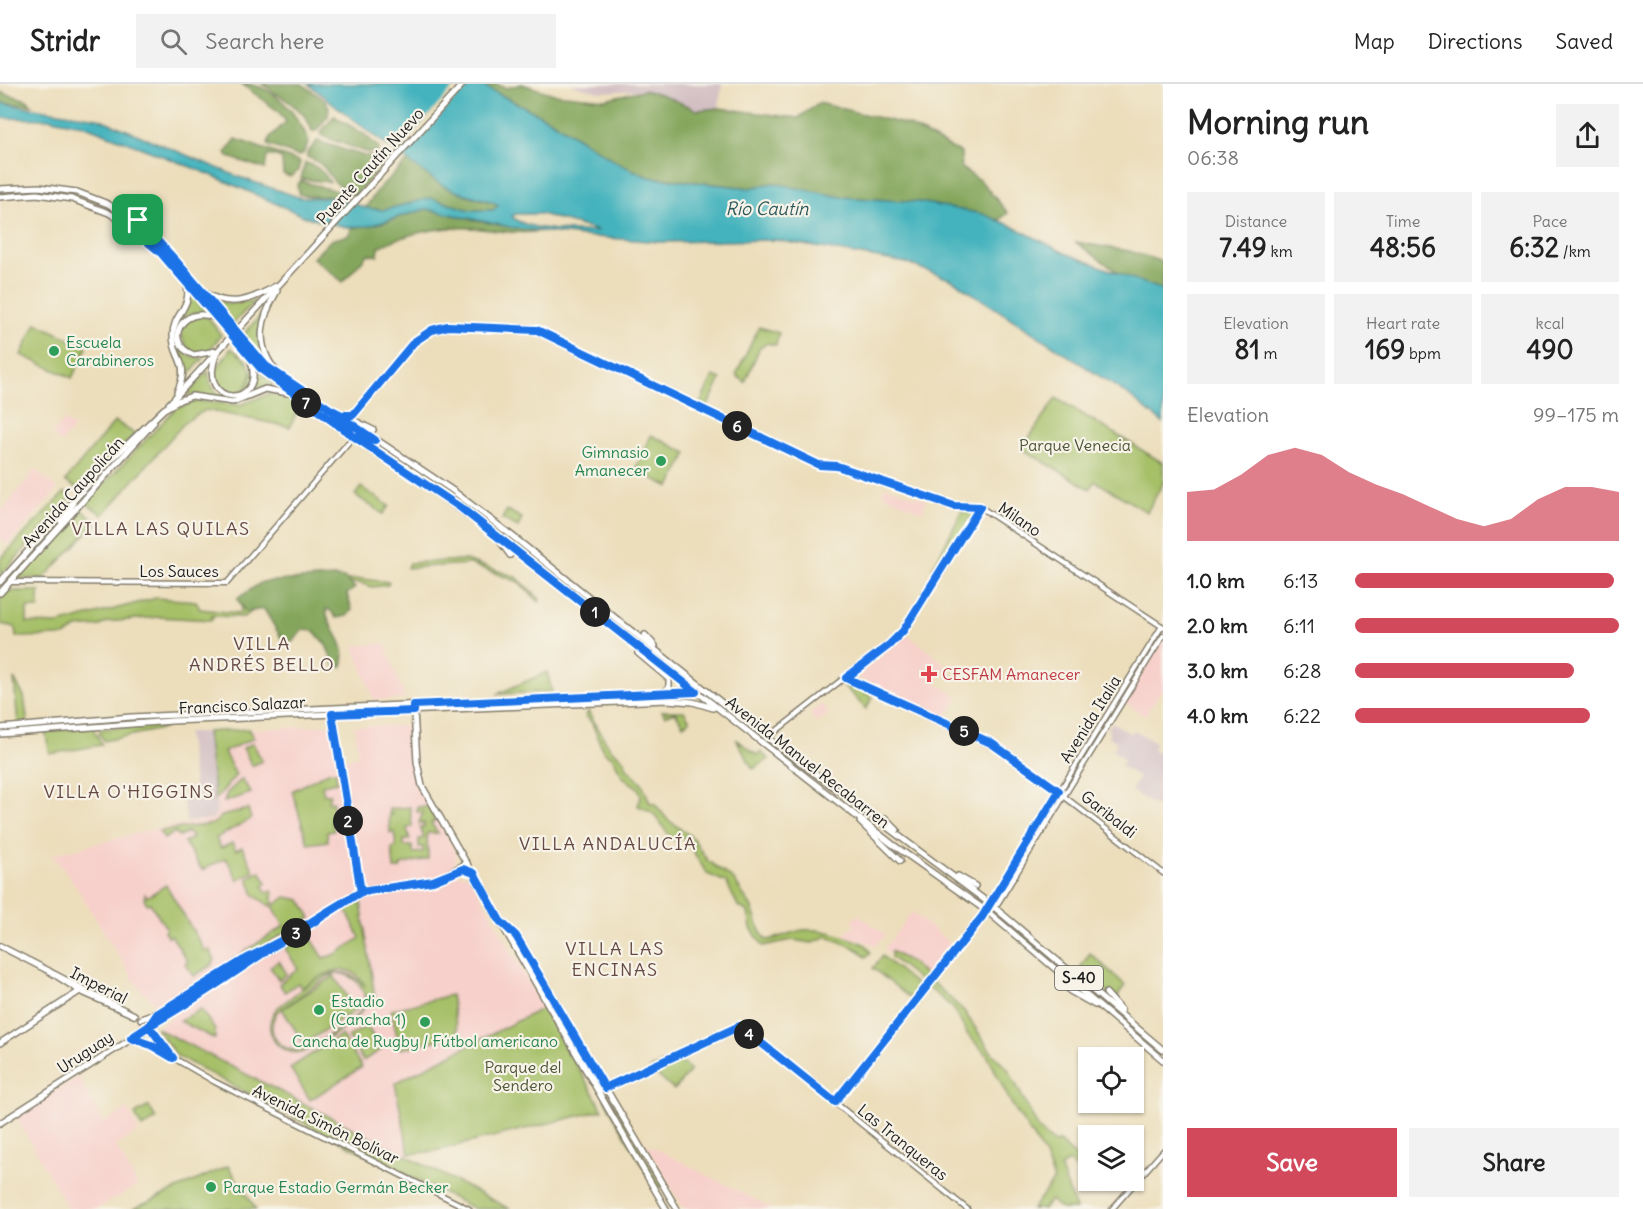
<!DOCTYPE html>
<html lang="en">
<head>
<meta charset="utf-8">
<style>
	body { margin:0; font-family:Delius,sans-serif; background:#f2f2f2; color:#222; height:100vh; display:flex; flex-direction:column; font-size:22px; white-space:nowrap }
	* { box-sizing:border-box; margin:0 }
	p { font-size:20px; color:#767676 }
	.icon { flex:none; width:33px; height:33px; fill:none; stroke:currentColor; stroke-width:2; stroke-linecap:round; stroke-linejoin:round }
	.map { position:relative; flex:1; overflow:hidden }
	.panel { display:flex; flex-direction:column; background:#fff; width:480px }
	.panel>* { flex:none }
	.controls { position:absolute; left:1078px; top:963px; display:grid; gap:12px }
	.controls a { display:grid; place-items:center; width:66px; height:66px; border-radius:0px; background:#fff; box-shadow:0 2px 4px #0004; font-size:30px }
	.pin { position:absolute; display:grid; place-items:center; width:51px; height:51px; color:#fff; margin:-26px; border-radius:12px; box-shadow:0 3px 9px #0006 }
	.km { position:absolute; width:30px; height:30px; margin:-15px; border-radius:50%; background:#222; color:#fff; font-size:16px; line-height:30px; text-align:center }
	.round { display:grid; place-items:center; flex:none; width:63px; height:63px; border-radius:0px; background:#f2f2f2 }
	.headline { display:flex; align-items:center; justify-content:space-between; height:102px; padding:0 24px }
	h1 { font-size:33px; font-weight:800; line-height:45px }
	.stats { display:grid; grid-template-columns:repeat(3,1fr); gap:9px; height:102px; padding:6px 24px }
	.stats div { display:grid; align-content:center; border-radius:0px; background:#f2f2f2; text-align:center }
	.stats b { font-size:26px; font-weight:800 }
	.stats small { font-size:16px; font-weight:400 }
	.stats p { font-size:16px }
	.chart { height:168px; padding:12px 24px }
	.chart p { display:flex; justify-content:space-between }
	.chart svg { width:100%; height:108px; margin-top:6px; fill:#d1495b; opacity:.7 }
	.cta { display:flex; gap:12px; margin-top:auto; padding:12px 24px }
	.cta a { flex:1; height:69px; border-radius:0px; background:#d1495b; color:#fff; font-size:24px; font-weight:800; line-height:69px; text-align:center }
	.cta a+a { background:#f2f2f2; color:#222 }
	ul { padding:0 24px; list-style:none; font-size:20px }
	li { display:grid; grid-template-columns:96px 72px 1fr; align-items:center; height:45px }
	li i { height:15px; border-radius:8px; background:#d1495b }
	header { display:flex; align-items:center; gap:36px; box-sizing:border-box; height:84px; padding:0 30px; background:#fff; border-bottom:2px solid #e0e0e0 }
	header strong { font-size:28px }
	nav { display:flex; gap:33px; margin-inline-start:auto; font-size:21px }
	.search { width:420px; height:54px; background:#f2f2f2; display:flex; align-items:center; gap:15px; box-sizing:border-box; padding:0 21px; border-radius:0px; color:#767676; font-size:22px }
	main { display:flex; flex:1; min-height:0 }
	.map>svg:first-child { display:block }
	.built { fill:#f7d0cb }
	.industrial { fill:#d2bec2 }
	.green { fill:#a6c067; stroke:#616e42; stroke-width:1.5; fill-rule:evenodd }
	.forest { fill:#84a65c; stroke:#50613c; stroke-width:1.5 }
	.water { fill:#44b3bd; stroke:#30686c; stroke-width:1.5; fill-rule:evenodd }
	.pier { fill:#ecdebb }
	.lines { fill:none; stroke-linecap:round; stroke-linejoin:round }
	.minor-casing { stroke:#847d6c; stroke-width:7 }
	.major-casing { stroke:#847d6c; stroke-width:8 }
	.minor { stroke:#fff; stroke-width:4 }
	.major { stroke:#fff; stroke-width:5 }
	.major-bridge-casing { stroke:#847d6c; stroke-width:8; stroke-linecap:butt }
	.major-bridge { stroke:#fff; stroke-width:5 }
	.route-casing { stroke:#fff; stroke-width:12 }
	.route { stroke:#1a73e8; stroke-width:8 }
	.leisure-dot { fill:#2e9e5b; stroke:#f7f3e8; stroke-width:2 }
	.health-dot { fill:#e0444e; stroke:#f7f3e8; stroke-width:2 }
	.labels { text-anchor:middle; stroke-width:4.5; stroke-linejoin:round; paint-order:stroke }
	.shield { fill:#f7f3e8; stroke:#5e5c59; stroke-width:1.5 }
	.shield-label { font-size:15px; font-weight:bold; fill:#1c1c1c }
	.street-label { font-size:16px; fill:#1c1c1c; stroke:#f7f3e8 }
	.leisure-label { font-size:16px; fill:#27864d; stroke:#f7f3e8; text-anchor:start }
	.park-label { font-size:16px; fill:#4c5536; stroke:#f7f3e8 }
	.health-label { font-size:16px; fill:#be3a42; stroke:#f7f3e8; text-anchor:start }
	.water-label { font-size:18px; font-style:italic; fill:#2c585c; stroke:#f7f3e8 }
	.neighbourhood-label { font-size:18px; letter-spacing:1.5px; fill:#664a43; stroke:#f7f3e8 }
</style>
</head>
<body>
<header>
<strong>Stridr</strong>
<div class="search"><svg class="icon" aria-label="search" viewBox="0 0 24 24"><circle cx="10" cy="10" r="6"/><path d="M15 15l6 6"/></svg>Search here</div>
<nav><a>Map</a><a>Directions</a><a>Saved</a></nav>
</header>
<main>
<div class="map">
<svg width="1163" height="1125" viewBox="0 0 1163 1125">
	<rect width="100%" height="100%" fill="#f7f3e8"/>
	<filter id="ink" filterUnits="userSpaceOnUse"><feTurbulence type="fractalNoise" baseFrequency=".0167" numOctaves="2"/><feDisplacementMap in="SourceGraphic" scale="12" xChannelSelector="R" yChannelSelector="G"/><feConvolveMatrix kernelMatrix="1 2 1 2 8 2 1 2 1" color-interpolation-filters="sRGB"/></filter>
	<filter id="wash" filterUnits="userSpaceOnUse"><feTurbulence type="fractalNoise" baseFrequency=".008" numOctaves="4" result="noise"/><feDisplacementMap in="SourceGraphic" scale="24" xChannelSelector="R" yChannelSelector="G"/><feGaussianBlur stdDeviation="1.35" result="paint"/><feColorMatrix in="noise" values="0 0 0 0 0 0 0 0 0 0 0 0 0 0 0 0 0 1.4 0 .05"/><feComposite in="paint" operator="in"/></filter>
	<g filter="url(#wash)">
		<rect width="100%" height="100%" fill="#ecdebb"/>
		<!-- built -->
		<g class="built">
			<path d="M64,336L74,344L61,359L52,351Z"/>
			<path d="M35,386L58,405L8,461L0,453V429Z"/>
			<path d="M885,402L926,416L922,428L882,409Z"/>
			<path d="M906,549L946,581L936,599L959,613L945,634L856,594Z"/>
			<path d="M1163,556V604L1145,632L1124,618Z"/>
			<path d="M385,559L405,615L374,616L354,562Z"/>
			<path d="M821,620L829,629L817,639L810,630Z"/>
			<path d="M331,641L337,676L358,673L355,642H412L418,698L457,771L453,783L458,790L469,792L472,796L543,924L395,999L410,1074L156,944L173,933L139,905L69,791L51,771L146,747L206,736L217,727L207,648Z"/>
			<path d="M912,828L954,862L925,897L884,865Z"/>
			<path d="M859,831L886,851L876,861L843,851L855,841L852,835Z"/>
			<path d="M78,993L104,1039L127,1025L139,1047L116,1062L138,1102L96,1125H68L16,1032Z"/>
			<path d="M645,1059L705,1090L773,1125H684Z"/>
		</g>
		<!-- industrial -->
		<g class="industrial">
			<path d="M569,0H722L719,24L697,26L661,10L643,6L600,8Z"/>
			<path d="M1112,638L1131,650L1134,646L1156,659L1153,665L1163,673V726L1131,707L1139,693L1121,682L1125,676L1113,666L1117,658L1108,652L1110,648L1107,646Z"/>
			<path d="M187,648H207L217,727L212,735L187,738L183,717L196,714Z"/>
		</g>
		<!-- green -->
		<g class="green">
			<path d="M190,207L206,228C165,226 166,275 204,274L184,295C185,277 172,263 174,248C176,232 190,224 190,207Z"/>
			<path d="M208,213L229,220L255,216L232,241Z"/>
			<path d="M261,231L259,252L267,278L242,252Z"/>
			<path d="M196,232L208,233L221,251L209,267L195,270C179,259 176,241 196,232Z"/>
			<path d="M36,239L87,263L72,294L21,271Z"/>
			<path d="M759,243L779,249L776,261L767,259L759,265L745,298L736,291Z"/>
			<path d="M231,264C237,269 246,274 249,281C261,307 220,324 214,289Z"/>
			<path d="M254,283L275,301C253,301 251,313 235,315C221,317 201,311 187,310L208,287C210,312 224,315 245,310Z"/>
			<path d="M713,292L721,295L706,325L699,322Z"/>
			<path d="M269,310H278L301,319L290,343L206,326L186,337L103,431L86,419L176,324L198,317L240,321Z"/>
			<path d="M1056,314L1163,379V399L1147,428L1095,397L1090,405L1024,366L1025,360Z"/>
			<path d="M115,337L135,350L82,403L76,404L65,397Z"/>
			<path d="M651,351L687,369L670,403L635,386Z"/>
			<path d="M361,403L389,422L383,430L355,411Z"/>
			<path d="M65,408L71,414L0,492V475Z"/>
			<path d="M507,426L522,434L518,443L502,435Z"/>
			<path d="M83,427L97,438L44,494L17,495L77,428Z"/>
			<path d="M962,427H976L936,491L933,484Z"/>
			<path d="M466,476L516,493L540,515L539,518L519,498L470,480L407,484L409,479Z"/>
			<path d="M362,495L389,498L388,501L372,503L360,499H342L259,523L243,533L212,532V536L158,533L107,538L100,542L77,544L65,552L16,553L15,543L0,540V515L8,507H39V524H27V539L58,540L156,514L196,517L200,525L236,529L241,528V517L342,496Z"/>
			<path d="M547,588L552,608L497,610Z"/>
			<path d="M14,595L24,612L28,642L44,641L45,646L92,642L102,661L50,670L45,647L0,650V644L18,642Z"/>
			<path d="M847,599L873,613L866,625L844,602Z"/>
			<path d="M588,627L609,663L624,676L627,684L642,699L650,719L655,720L667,735L693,754L707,776L734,796L752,824L760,847L766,856C778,855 786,850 798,847C818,842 849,853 866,861L871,869L866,873L859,866L827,852L812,859L792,856L763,862L751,844L748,828L738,822L726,798L707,790L686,756L683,753L676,757C657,745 666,731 638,722L641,712L638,704L623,693L613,674L603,667L592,639L586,632Z"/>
			<path d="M662,627H684L690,637L683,641L675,628L665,632Z"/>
			<path d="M168,641L161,645L104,657L99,649L101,645Z"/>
			<path d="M248,645L254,654L224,668L236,691L215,716L207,648Z"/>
			<path d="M736,655L757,671L760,668L769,675L753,685Z"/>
			<path d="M253,659L262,677L252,682L243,664Z"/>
			<path d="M330,687L336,688L337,698L322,701L324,711L330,710L328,718L333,717L334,734L331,735L334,747L327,748L328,757L308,760L292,707Z"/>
			<path d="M242,695L251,709L224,718L227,709Z"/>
			<path d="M429,722L435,737L431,739L438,749H427L428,775C417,777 411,779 401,781L400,785H394L392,764L396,763L394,748L390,749L389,733L392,730H389V725L410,723L412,743L407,744L410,756H404V762H412L413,769L423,768V763H419V755L424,754L420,744L424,743V739H419L423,728H417V723Z"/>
			<path d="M248,725L251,735L216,754L221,764L232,759L236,766L242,763L254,787L238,796L226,774L202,786L184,758L192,754L188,748L179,753L175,748L164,755L159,747L213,740L222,732Z"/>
			<path d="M260,787L267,799L263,802L267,809L272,807L274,811L271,813L274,818L270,822L254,811L248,794Z"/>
			<path d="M166,801L205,867L209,865L215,876L212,881L194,892L185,880L188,878L171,851L168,853L164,848L166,844L150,819L147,820L144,815L145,810L147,813Z"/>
			<path d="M286,813L301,816L311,834L229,881L227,879L284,842L273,822Z"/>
			<path d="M361,818L376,921L367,913C364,940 326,954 305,968C278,974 259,946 277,924C305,904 335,869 365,902C348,872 323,891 301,904L298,899L285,908L279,900L298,885L285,864L308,849L324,874L336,870L360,854L346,826ZM337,889C357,890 373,911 359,929C352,937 309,966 299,966C290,967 280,963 275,954C270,946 272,936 277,928L327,893Z"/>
			<path d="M891,867L912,879L964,927L992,969L1008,985L1040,1047L1056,1060L1058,1057L1089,1084L1087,1094L1068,1078L1060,1083L1076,1125H1061L1051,1116L1043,1125H1032L1054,1096L1044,1070L1011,1019L987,971L968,951L953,924L891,873Z"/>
			<path d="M1090,869L1125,901L1116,915L1080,884Z"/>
			<path d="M882,872L920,904L911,915L873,884Z"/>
			<path d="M279,877L287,890L279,896L270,883Z"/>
			<path d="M334,892L356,926L304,960L282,925Z"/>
			<path d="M451,911L458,951L400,965L391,926Z"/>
			<path d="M543,924L603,1026L435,1067L409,1070L395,999Z"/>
			<path d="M201,925L215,946V955L180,937Z"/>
			<path d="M367,942L381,966L363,977L348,953Z"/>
			<path d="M156,944L510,1125H475L325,1050L177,972Z"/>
			<path d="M341,951L362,983L310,1016L290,984Z"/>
			<path d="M676,974L691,986L674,1006L650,985Z"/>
			<path d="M609,1013L662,1102L656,1104L604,1015Z"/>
			<path d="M149,1022L156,1035L142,1044L135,1030Z"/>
			<path d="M228,1082L256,1125H133Z"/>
		</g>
		<!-- forest -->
		<g class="forest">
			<path d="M242,0C274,0 297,29 309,57L303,70L298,72L268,61L270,53L286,38L279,28Z"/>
			<path d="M262,0H302L326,17L329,24L328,32L316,47H312C306,24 280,13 262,0Z"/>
			<path d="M479,0H496L506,4L522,0L554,10L605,15L643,6L661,10L697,26L719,24L798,34L819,19L908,41L961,69V84L981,97L1008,129L999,136L920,118L841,113L773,99L750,104L648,93L618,79L550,36Z"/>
			<path d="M0,8L27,16L32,21L0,19Z"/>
			<path d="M334,32L364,50L379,64L378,68L368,69L322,52L321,48Z"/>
			<path d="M236,55L300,78L298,87L290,93L283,90L282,76L277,72H267L265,85L228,73L226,68Z"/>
			<path d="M317,57L364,72L389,74L353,114C348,105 342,104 335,98C323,84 327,81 307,73V69Z"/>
			<path d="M408,77L468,112L500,120L493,126H470L430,114L384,126L365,124L380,103Z"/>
			<path d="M305,79C315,80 325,89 330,98L301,95Z"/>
			<path d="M301,97L344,109L346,114C330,110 315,115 299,110L297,101Z"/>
			<path d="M426,125L498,141L543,147C518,151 495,146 469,144C442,142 404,150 379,163L378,172L368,170L343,198L313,174L331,156L349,151L351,144L381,139Z"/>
			<path d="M1075,158L1129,167L1163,178V206L1122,191Z"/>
			<path d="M334,493L344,494L355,504L347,510L352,526L347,532L336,534L330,526L326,525C326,544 350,557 342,583L334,581L326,561L314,547L302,546L294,557L285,560L264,525L246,528L237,515L262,498Z"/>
		</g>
		<!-- water -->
		<path class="water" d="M308,0H479L550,36L618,79L648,93L750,104L773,99L841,113L920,118L983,130L1012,142L1065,169L1163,206V339L1124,308L952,196L906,179L776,156L661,158L582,152L514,144L426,125L369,142L346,143L306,133L211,91L83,41L51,35L0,34V19L98,34L239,93L301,114H340L365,124L384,126L430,114L470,126H493L499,121C482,112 459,111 442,101C395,70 352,34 308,0ZM516,130H541L598,147C580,148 523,147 512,132Z"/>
		<!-- pier -->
		<path class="pier" d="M457,0H468L400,75L393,71Z"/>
	</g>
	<g filter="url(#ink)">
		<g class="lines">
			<!-- minor casing -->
			<g class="minor-casing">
				<g id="minor">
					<path d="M342,331H353L414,258L427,249L453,242L529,244L819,381L837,382L954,422L980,423L1163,543"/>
					<path d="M10,498L227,499L353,353"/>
					<path d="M846,594L1008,669L1163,789"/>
					<path d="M330,624L361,808"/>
					<path d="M766,655L898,552L980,423"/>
					<path d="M987,829L998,819L1163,552"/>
					<path d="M150,943L170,971"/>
					<path d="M132,954L151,961L215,998L469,1125"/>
					<path d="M598,1007L740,942L967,1125"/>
					<path d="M835,1018L982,833L1162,542"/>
					<path d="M1112,1125L1163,1067"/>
				</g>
			</g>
			<!-- major casing -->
			<g class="major-casing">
				<g id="major">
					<path d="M0,105L39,103L77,108L108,120L142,143L177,178L266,282L452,406L511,451L737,631L994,823L1163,966"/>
					<path d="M0,113L37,110L72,115L109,129L141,150L168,177L268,291L495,450L892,760L988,828L1163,976"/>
					<path d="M125,129L132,130L139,126"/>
					<path d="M204,208C229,225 252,216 276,202"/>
					<path d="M213,233C182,221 162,259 194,271L216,267"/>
					<path d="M241,242L463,0"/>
					<path d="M216,271C196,324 266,325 251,277"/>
					<path d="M276,287C254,260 261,234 277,207"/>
					<path d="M177,308C192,277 172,275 173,250C173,231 192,223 187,202"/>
					<path d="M169,320L227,257"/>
					<path d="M339,334L353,353L374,356"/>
					<path d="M349,334L373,346"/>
					<path d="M61,437L73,420"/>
					<path d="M500,457L510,471"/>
					<path d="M0,498L105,382L164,325L180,316L192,312L233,318L265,305L288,309"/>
					<path d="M0,509L154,338"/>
					<path d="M645,551L655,562"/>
					<path d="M638,569L669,595V604L664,608"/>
					<path d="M414,626L417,678L422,702L666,1125"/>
					<path d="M0,644L131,633L697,608"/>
					<path d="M0,650L172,637L667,616L693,618L713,624"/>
					<path d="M886,735L897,746"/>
					<path d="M860,738L900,777"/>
					<path d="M958,792L975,802"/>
					<path d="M504,840L516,852L677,1125"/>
					<path d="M0,862L49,887L80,907L134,931"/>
					<path d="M54,890L134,931"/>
					<path d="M1070,907L1095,921"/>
					<path d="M1106,909L1121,926"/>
					<path d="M141,935L163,927L267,864"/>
					<path d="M0,959L80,907"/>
					<path d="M0,1039L361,808L437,796L467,779"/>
				</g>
			</g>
			<!-- minor -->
			<use href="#minor" class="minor"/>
			<!-- major -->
			<use href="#major" class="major"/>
			<!-- major-bridge casing -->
			<g class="major-bridge-casing">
				<path id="major-bridge" d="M227,257L241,242"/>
			</g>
			<!-- major-bridge -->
			<use href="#major-bridge" class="major-bridge"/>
		</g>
	</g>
	<g class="lines" filter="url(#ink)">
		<!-- route casing -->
		<g class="route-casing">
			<path id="route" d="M138,136L177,178L266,282L333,327L353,352L461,424L696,608L414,621V627L332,630L361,808C288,848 222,901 149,942L173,974L151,961L131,954L149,942L157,930L244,876L303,845L356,811L361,808L433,797L463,785L474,789L500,837L516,852L605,1004L740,942L835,1018L982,833L1059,707L991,659L846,594L889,561L903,547L980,423L954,422L837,382L819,381L537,246L448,242L432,246L414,258L353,331H342L328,324L375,356L353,352L262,286L160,168L127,141L121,128L132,130L140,126L138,136"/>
		</g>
		<!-- route -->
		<use href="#route" class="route"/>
	</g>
	<!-- markers -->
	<g class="leisure-dot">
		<circle cx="54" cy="267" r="6"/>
		<circle cx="661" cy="377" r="6"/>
		<circle cx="319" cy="926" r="6"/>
		<circle cx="425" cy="938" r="6"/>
		<circle cx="211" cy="1103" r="6"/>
	</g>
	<path class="health-dot" d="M926 581h6v6h6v6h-6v6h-6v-6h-6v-6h6z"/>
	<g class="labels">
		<!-- shield labels -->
		<rect class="shield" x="1055" y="882" width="48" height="24" rx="4.5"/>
		<g class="shield-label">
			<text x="1079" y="899">S-40</text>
		</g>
		<!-- street labels -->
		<g class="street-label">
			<text transform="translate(370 82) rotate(-48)" y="6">Puente Cautín Nuevo</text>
			<text transform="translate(73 408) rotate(-48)" y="6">Avenida Caupolicán</text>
			<text transform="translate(1020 435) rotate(34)" y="6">Milano</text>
			<text x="179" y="493">Los Sauces</text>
			<text transform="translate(242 621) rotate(-3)" y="6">Francisco Salazar</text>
			<text transform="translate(1090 635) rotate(-58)" y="6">Avenida Italia</text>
			<text transform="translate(808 678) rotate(38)" y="6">Avenida Manuel Recabarren</text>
			<text transform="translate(1109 730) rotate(38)" y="6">Garibaldi</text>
			<text transform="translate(99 901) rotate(27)" y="6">Imperial</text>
			<text transform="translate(85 968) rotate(-33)" y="6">Uruguay</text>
			<text transform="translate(326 1040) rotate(26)" y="6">Avenida Simón Bolívar</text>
			<text transform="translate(903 1058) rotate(39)" y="6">Las Tranqueras</text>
		</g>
		<!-- leisure labels -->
		<g class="leisure-label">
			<text x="66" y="264">Escuela<tspan x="66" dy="18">Carabineros</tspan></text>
			<text x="649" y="374" text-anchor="end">Gimnasio<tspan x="649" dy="18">Amanecer</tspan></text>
			<text x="331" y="923">Estadio<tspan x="331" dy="18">(Cancha 1)</tspan></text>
			<text x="425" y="963" text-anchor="middle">Cancha de Rugby / Fútbol americano</text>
			<text x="223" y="1109">Parque Estadio Germán Becker</text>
		</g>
		<!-- park labels -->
		<g class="park-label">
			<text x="1075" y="367">Parque Venecia</text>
			<text x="523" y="989">Parque del<tspan x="523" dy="18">Sendero</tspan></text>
		</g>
		<!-- health labels -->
		<g class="health-label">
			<text x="942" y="596">CESFAM Amanecer</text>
		</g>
		<!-- water labels -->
		<g class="water-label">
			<text x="767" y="131">Río Cautín</text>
		</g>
		<!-- neighbourhood labels -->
		<g class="neighbourhood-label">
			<text x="161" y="451">VILLA LAS QUILAS</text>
			<text x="262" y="566">VILLA<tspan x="262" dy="21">ANDRÉS BELLO</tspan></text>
			<text x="129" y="714">VILLA O'HIGGINS</text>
			<text x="608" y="766">VILLA ANDALUCÍA</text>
			<text x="615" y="871">VILLA LAS<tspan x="615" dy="21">ENCINAS</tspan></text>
		</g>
	</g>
</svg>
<div class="controls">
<a><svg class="icon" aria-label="locate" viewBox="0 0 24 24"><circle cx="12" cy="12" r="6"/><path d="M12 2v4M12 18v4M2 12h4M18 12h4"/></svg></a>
<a><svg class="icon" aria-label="layers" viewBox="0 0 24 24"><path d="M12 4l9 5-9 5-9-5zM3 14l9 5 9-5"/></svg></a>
</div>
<div class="pin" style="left:138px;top:136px;background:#1e9e55"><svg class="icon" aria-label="arrive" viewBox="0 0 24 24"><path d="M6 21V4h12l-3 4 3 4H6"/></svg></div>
<b class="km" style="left:595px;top:528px">1</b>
<b class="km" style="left:348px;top:737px">2</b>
<b class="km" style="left:296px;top:849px">3</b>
<b class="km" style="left:749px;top:950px">4</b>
<b class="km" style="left:964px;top:647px">5</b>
<b class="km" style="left:737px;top:342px">6</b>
<b class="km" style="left:306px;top:319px">7</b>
</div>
<section class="panel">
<div class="headline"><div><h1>Morning run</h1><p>06:38</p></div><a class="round"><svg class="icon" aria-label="share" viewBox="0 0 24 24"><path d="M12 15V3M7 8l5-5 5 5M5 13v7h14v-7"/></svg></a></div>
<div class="stats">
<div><p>Distance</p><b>7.49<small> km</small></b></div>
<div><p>Time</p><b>48:56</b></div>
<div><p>Pace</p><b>6:32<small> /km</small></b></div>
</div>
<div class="stats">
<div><p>Elevation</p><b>81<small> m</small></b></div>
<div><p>Heart rate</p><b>169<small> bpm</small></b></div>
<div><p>kcal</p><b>490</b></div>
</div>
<div class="chart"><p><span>Elevation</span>99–175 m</p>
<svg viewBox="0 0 160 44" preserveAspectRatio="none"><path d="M0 44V24L10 23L20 17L30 9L40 6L50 9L60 16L70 21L80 25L90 30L100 35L110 38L120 35L130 27L140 22L150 22L160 24V44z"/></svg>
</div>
<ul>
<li><b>1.0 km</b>6:13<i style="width:98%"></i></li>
<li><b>2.0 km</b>6:11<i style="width:100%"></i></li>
<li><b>3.0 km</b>6:28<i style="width:83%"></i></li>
<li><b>4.0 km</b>6:22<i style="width:89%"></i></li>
</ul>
<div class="cta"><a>Save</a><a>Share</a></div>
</section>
</main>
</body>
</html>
